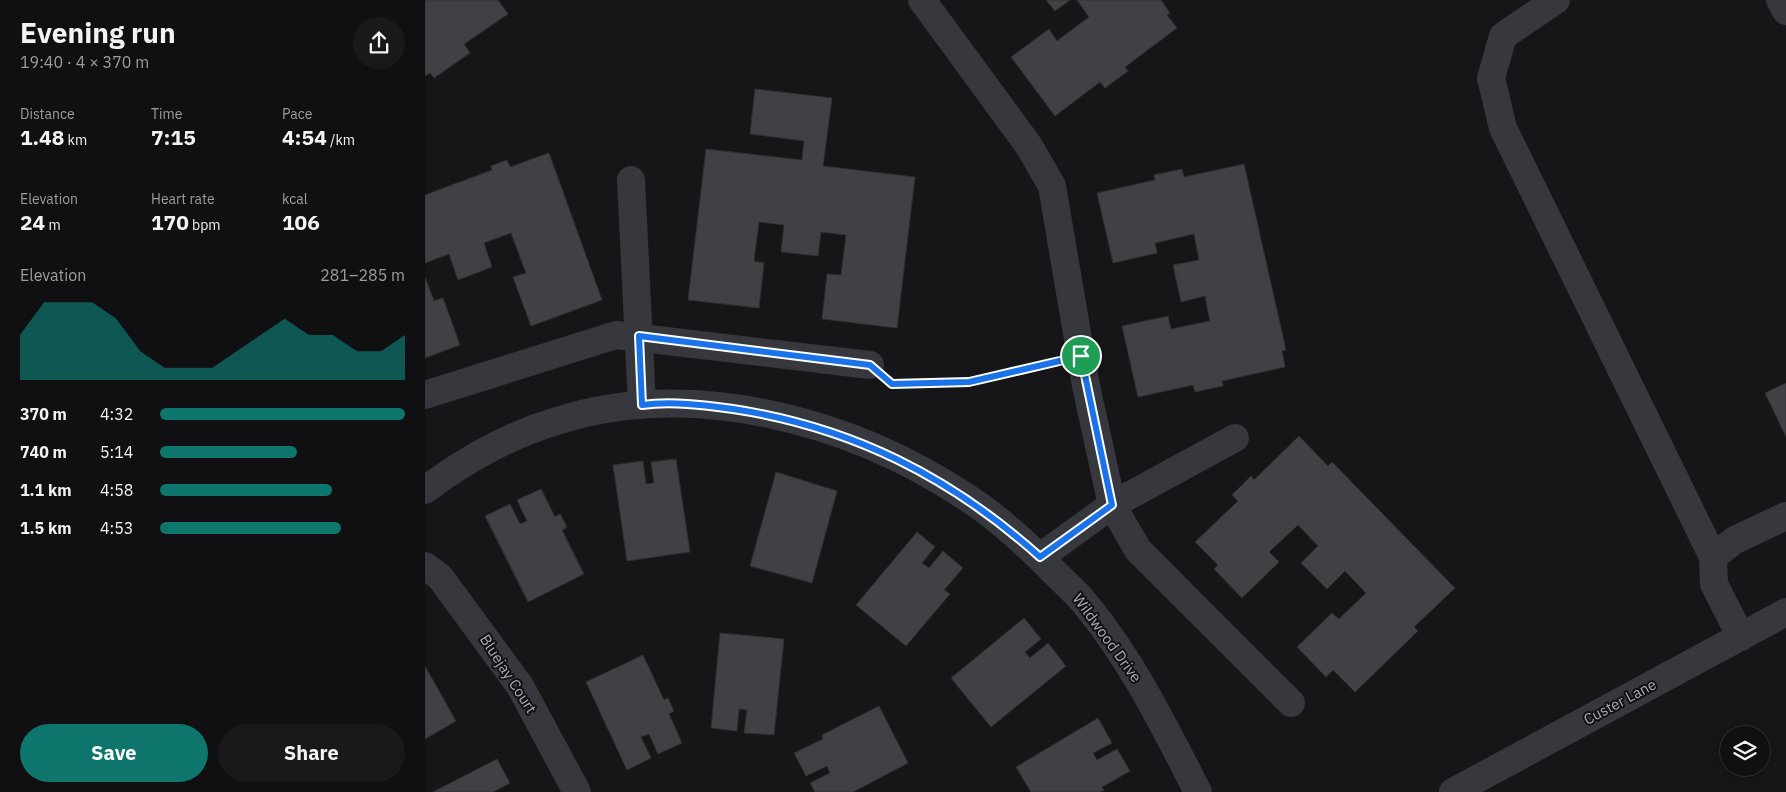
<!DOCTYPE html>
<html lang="en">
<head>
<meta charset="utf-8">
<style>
	body { margin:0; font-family:"IBM Plex Sans",sans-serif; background:#19191b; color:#f1f3f6; height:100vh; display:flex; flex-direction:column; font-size:19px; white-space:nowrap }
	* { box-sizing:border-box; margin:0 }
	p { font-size:16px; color:#9c9d9f }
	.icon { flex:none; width:28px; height:28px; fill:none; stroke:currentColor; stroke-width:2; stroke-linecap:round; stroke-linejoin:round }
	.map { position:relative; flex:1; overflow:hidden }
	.panel { display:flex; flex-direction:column; background:#101012; width:425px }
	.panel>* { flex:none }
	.buttons { position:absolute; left:1295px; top:726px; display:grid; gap:10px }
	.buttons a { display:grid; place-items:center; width:50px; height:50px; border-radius:50%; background:#101012; box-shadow:0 2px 8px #0003,0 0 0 1px #303032; font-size:25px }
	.pin { position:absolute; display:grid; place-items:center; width:42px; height:42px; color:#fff; margin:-21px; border:2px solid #fff; border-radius:50%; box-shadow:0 1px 5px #0007 }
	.round { display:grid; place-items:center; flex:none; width:52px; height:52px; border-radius:26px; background:#19191b }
	.headline { display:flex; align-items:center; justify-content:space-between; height:85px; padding:0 20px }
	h1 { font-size:28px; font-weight:700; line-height:38px }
	.stats { display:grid; grid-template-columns:repeat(3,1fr); gap:8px; height:85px; padding:5px 20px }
	.stats div { display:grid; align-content:center }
	.stats b { font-size:21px; font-weight:700 }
	.stats small { font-size:14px; font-weight:400 }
	.stats p { font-size:14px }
	.chart { height:140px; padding:10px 20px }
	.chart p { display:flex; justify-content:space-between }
	.chart svg { width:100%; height:90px; margin-top:5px; fill:#0f766e; opacity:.7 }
	.button { display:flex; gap:10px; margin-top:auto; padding:10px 20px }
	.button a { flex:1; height:58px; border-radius:30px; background:#0f766e; color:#fff; font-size:20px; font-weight:700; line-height:58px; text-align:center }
	.button a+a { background:#19191b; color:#f1f3f6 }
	ul { padding:0 20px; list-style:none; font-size:16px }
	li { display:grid; grid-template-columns:80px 60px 1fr; align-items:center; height:38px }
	li i { height:12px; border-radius:6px; background:#0f766e }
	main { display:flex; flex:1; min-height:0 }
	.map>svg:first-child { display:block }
	.building { fill:#404145; stroke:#303034 }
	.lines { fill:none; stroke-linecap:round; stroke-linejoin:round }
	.path { stroke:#3d3f44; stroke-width:3; stroke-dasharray:2.5 4; stroke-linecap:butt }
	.minor { stroke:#37383d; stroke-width:28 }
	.route-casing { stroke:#fff; stroke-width:10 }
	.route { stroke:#1a73e8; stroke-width:6 }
	.labels { text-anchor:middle; stroke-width:4; stroke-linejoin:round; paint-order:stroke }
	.street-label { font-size:15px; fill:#a8adb8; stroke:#111113 }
</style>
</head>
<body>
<main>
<section class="panel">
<div class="headline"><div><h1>Evening run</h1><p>19:40 · 4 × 370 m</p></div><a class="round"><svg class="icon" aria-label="share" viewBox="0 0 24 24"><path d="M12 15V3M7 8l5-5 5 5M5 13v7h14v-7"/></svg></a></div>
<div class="stats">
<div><p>Distance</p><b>1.48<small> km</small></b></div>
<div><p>Time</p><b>7:15</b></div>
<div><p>Pace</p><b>4:54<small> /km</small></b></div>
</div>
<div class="stats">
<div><p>Elevation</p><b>24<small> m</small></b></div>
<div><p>Heart rate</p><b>170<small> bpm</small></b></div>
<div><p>kcal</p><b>106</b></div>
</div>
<div class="chart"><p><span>Elevation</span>281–285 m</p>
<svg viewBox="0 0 160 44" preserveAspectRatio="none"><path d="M0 44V22L10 6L20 6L30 6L40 14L50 30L60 38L70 38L80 38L90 30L100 22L110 14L120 22L130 22L140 30L150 30L160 22V44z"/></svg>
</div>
<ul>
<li><b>370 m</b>4:32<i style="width:100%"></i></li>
<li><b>740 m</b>5:14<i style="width:56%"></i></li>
<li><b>1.1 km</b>4:58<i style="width:70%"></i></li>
<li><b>1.5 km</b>4:53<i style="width:74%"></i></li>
</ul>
<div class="button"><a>Save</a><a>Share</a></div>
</section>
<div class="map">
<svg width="1361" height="792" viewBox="0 0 1361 792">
	<rect width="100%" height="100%" fill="#161618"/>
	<!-- building -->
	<g class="building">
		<path d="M0,0H73L83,14L39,44L45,53L9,78L5,73L0,76Z"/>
		<path d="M621,0H645L630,11Z"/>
		<path d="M652,0H736L745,13L742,15L752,28L700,67L703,71L680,88L675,82L630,116L586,57L624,29L632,41L664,17Z"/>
		<path d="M330,89L407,98L398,166L490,177L472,328L397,319L402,274L416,275L421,235L396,232L393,256L356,252L359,225L334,222L329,261L339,263L334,308L263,300L281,149L377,160L379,141L325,134Z"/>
		<path d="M124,153L177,300L106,326L88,277L101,273L86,233L59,243L67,267L33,280L24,254L0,263V195L67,170L66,166L82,160L85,167Z"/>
		<path d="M819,164L861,350L857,351L860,367L797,381L798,386L770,392L768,385L713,397L697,326L743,316L746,329L785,321L780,296L756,302L748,265L774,260L769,234L730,243L732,253L688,263L672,193L730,180L729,175L757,169L759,177Z"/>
		<path d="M0,277L9,301L18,298L35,345L0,358Z"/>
		<path d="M1361,383V437L1340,393Z"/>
		<path d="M874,436L903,466L907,462L1030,588L989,627L993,631L930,692L908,670L901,677L872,647L907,613L914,619L941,593L920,571L902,589L876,563L893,546L873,525L844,552L854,562L817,598L789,569L793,565L770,542L813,501L807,495L826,476L829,480Z"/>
		<path d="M251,459L265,552L202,561L188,465L218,461L221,484L229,483L226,462Z"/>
		<path d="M351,472L412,491L387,583L325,566Z"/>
		<path d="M116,489L130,517L135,514L142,527L137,530L159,574L103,602L60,516L85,504L95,524L102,521L92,500Z"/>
		<path d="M492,532L510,547L497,563L504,568L518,551L538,568L519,590L525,594L481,646L431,605Z"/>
		<path d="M599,618L616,639L600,652L605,658L623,643L641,666L566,727L526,678Z"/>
		<path d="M295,633L359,639L349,735L319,733L322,710L314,709L312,731L286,728Z"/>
		<path d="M218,655L239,700L243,698L249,711L244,714L257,743L233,754L224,734L216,737L226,758L202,770L161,682Z"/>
		<path d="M0,666L31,721L0,739Z"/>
		<path d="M454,706L483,763L428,792H390L385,783L405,773L402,766L381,776L369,753L398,739L397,735Z"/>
		<path d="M673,718L687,743L668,753L672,760L692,749L705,771L677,787L679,790L675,792H606L591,767Z"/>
		<path d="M72,759L85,783L68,792H8Z"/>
	</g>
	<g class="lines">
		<!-- path -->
		<path class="path" d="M463,380L467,384L544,382L633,362"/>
		<!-- minor -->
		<g class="minor">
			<path d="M497,0L604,146L627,186L661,386L687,505L810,438"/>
			<path d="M1131,0L1078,36L1066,78L1078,128L1288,557"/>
			<path d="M1355,0L1361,11"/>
			<path d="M206,180L217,405"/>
			<path d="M0,395L191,335L445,365"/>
			<path d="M0,490C40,460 84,435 132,421C268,378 425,420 541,497C574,518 601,544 629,572C640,583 652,593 662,606C708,662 740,728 773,792"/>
			<path d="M615,557L687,505L713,550L866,703"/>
			<path d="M0,566L15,577L95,686L152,792"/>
			<path d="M1316,637L1289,584L1288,557L1310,540L1361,516"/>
			<path d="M1028,792L1361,612"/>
		</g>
	</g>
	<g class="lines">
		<!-- route casing -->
		<g class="route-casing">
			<path id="route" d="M214,336L445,365L467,384L544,382L656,356L687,505L615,557C526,477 427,427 308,409C279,405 246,401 217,405Z"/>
		</g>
		<!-- route -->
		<use href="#route" class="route"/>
	</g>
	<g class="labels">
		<!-- street labels -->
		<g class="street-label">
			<text transform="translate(682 638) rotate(54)" y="5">Wildwood Drive</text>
			<text transform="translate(83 674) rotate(57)" y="5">Bluejay Court</text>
			<text transform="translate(1195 702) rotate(-28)" y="5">Custer Lane</text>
		</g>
	</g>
</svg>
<div class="buttons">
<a><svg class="icon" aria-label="layers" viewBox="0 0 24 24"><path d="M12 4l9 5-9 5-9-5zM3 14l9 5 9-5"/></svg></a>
</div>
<div class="pin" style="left:656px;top:356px;background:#1e9e55"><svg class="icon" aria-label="arrive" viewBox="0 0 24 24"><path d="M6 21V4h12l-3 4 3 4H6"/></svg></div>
</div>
</main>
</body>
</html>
